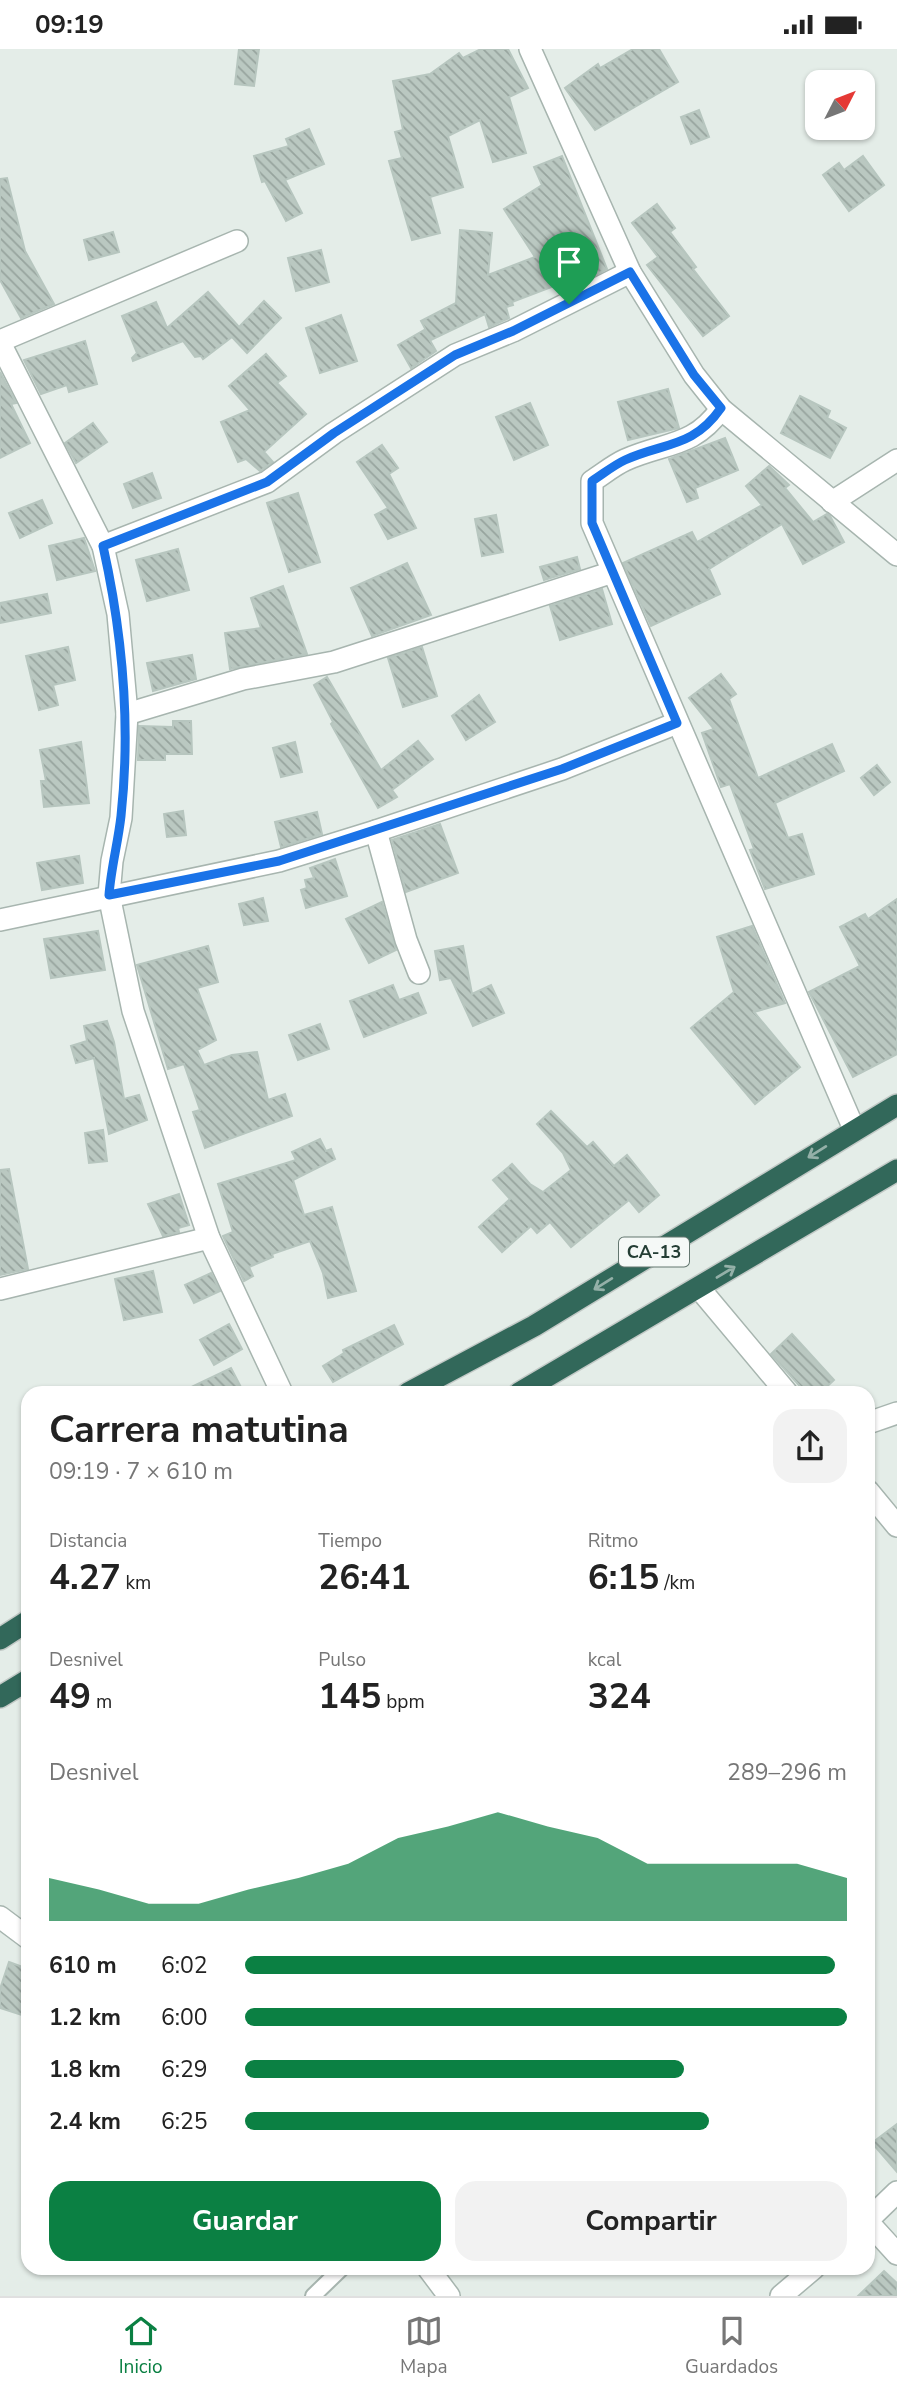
<!DOCTYPE html>
<html lang="es">
<head>
<meta charset="utf-8">
<style>
	body { margin:0; font-family:"Nunito Sans",sans-serif; background:#f2f2f2; color:#222; height:100vh; display:flex; flex-direction:column; font-size:26px; white-space:nowrap }
	* { box-sizing:border-box; margin:0 }
	p { font-size:23px; color:#767676 }
	.icon { flex:none; width:38px; height:38px; fill:none; stroke:currentColor; stroke-width:2; stroke-linecap:round; stroke-linejoin:round }
	.map { position:relative; flex:1; overflow:hidden }
	.drawer { position:absolute; left:21px; top:1337px; width:854px; height:889px; display:flex; flex-direction:column; background:#fff; border-radius:21px; box-shadow:0 2px 5px #0004 }
	.drawer>* { flex:none }
	.needle { width:46px; rotate:48deg }
	.tools { position:absolute; left:805px; top:21px; display:grid; gap:14px }
	.tools a { display:grid; place-items:center; width:70px; height:70px; border-radius:14px; background:#fff; box-shadow:0 2px 5px #0004; font-size:35px }
	.pin { position:absolute; display:grid; place-items:center; width:60px; height:60px; color:#fff; margin:-72px -30px; border-radius:50% 50% 50% 0; rotate:-45deg; box-shadow:0 0 7px #0007 }
	.pin .icon { rotate:45deg }
	.round { display:grid; place-items:center; flex:none; width:74px; height:74px; border-radius:21px; background:#f2f2f2 }
	.overview { display:flex; align-items:center; justify-content:space-between; height:119px; padding:0 28px }
	h1 { font-size:38px; font-weight:700; line-height:52px }
	.figures { display:grid; grid-template-columns:repeat(3,1fr); gap:10px; height:119px; padding:7px 28px }
	.figures div { display:grid; align-content:center }
	.figures b { font-size:35px; font-weight:700 }
	.figures small { font-size:19px; font-weight:400 }
	.figures p { font-size:19px }
	.chart { height:196px; padding:14px 28px }
	.chart p { display:flex; justify-content:space-between }
	.chart svg { width:100%; height:126px; margin-top:7px; fill:#0b8043; opacity:.7 }
	.action { display:flex; gap:14px; margin-top:auto; padding:14px 28px }
	.action a { flex:1; height:80px; border-radius:21px; background:#0b8043; color:#fff; font-size:28px; font-weight:700; line-height:80px; text-align:center }
	.action a+a { background:#f2f2f2; color:#222 }
	ul { padding:0 28px; list-style:none; font-size:23px }
	li { display:grid; grid-template-columns:112px 84px 1fr; align-items:center; height:52px }
	li i { height:18px; border-radius:9px; background:#0b8043 }
	.status { display:flex; justify-content:space-between; align-items:center; height:49px; padding:0 35px; background:#fff; direction:ltr }
	.status svg { height:19px; fill:currentColor }
	.menu { display:flex; justify-content:space-around; align-items:center; height:98px; border-top:2px solid #e0e0e0; background:#fff; font-size:19px; color:#767676 }
	.menu a { display:grid; justify-items:center; gap:4px }
	.menu .active { color:#0b8043 }
	.map>svg:first-child { display:block }
	.building { fill:url(#building-back-hatch); stroke:#b7c6bf; stroke-width:2 }
	.lines { fill:none; stroke-linecap:round; stroke-linejoin:round }
	.lane-casing { stroke:#a7b5af; stroke-width:18 }
	.street-casing { stroke:#a7b5af; stroke-width:24 }
	.highway-casing { stroke:#c2c9c6; stroke-width:24 }
	.lane { stroke:#fff; stroke-width:14 }
	.street { stroke:#fff; stroke-width:21 }
	.highway { stroke:#32685a; stroke-width:21 }
	.oneway { stroke:#94b0a8 }
	.route-casing { stroke:#fff; stroke-width:14 }
	.route { stroke:#1a73e8; stroke-width:9 }
	.labels { text-anchor:middle; stroke-width:5; stroke-linejoin:round; paint-order:stroke }
	.shield { fill:#f5f9f7; stroke:#63766f; stroke-width:2 }
	.shield-label { font-size:18px; font-weight:bold; fill:#243e35 }
</style>
</head>
<body>
<div class="status"><b>09:19</b><svg viewBox="0 0 49 12"><path d="M0 12V9h3v3zM5 12V6h3v6zM10 12V3h3v9zM15 12V0h3v12zM26 1h20v11H26zM47 4h2v5h-2z"/></svg></div>
<div class="map">
<svg width="897" height="2247" viewBox="0 0 897 2247">
	<defs>
		<pattern id="building-back-hatch" width="6" height="6" patternUnits="userSpaceOnUse" patternTransform="scale(1.75)"><rect width="6" height="6" fill="#bac8c1"/><path d="M-1 5l2 2M0 0l6 6M5-1l2 2" fill="none" stroke="#97a49e"/></pattern>
	</defs>
	<rect width="100%" height="100%" fill="#e4ede8"/>
	<!-- building -->
	<g class="building">
		<path d="M239,0H259L254,37L235,35Z"/>
		<path d="M481,0H508L528,39L509,48L526,104L493,113L480,71L448,87L463,138L430,148L440,184L412,191L389,112L402,109L395,83L403,81L393,32L430,25L459,4L463,9Z"/>
		<path d="M633,0H659L678,33L595,81L565,39L598,15L600,19Z"/>
		<path d="M699,61L709,88L691,95L681,68Z"/>
		<path d="M309,80L324,115L285,131L302,164L286,172L265,132L262,133L254,107L289,97L286,90Z"/>
		<path d="M562,107L607,220L582,233L580,227L512,253L513,256L506,258L509,269L489,278L485,265L431,291L421,272L456,254L460,181L492,184L488,226L535,208L504,160L542,136L534,118Z"/>
		<path d="M863,107L884,136L849,162L823,126L839,114L844,121Z"/>
		<path d="M7,129L25,202L54,255L21,269L0,231V130Z"/>
		<path d="M657,155L675,179L670,183L696,218L693,220L729,267L703,287L647,216L658,208L632,174Z"/>
		<path d="M113,183L119,203L89,211L84,191Z"/>
		<path d="M321,201L329,233L296,242L288,209Z"/>
		<path d="M208,243L239,278L264,252L281,269L247,304L232,288L203,310L201,307L195,308L183,292L133,312L132,309L137,304L122,267L156,253L167,279Z"/>
		<path d="M341,266L357,312L320,324L306,279Z"/>
		<path d="M424,281L436,302L411,319L398,296Z"/>
		<path d="M85,292L97,335L69,343L67,336L41,345L24,311Z"/>
		<path d="M266,305L286,327L277,334L306,365L264,403L273,413L260,422L246,410L238,413L221,373L250,361L229,337Z"/>
		<path d="M0,323L16,354L11,355L30,394L0,409Z"/>
		<path d="M668,340L679,379L628,391L618,353Z"/>
		<path d="M800,347L830,362L827,369L846,379L830,409L781,384Z"/>
		<path d="M530,354L548,396L514,411L496,368Z"/>
		<path d="M93,374L107,393L76,414L65,394Z"/>
		<path d="M725,389L738,421L695,439L698,449L687,453L669,410Z"/>
		<path d="M382,396L398,419L389,425L416,479L388,490L375,466L388,459L357,413Z"/>
		<path d="M769,417L789,436L785,439L813,473L827,465L830,467L844,493L803,515L782,475L709,520L720,545L651,577L623,514L692,483L697,493L762,456L746,437Z"/>
		<path d="M152,424L161,449L133,459L124,435Z"/>
		<path d="M298,444L320,513L289,523L267,454Z"/>
		<path d="M42,451L52,474L20,489L9,464Z"/>
		<path d="M496,466L503,503L482,507L475,470Z"/>
		<path d="M84,489L95,522L57,531L49,497Z"/>
		<path d="M178,500L189,541L147,552L136,511Z"/>
		<path d="M577,508L580,520L544,531L540,518Z"/>
		<path d="M407,514L431,566L372,587L351,539Z"/>
		<path d="M283,537L307,605L230,620L225,584L261,579L251,549Z"/>
		<path d="M602,540L612,575L560,591L550,557Z"/>
		<path d="M47,545L51,564L0,574V554Z"/>
		<path d="M68,598L75,631L53,636L58,656L39,661L26,607Z"/>
		<path d="M422,598L437,647L403,658L388,609Z"/>
		<path d="M192,606L196,630L153,642L147,614Z"/>
		<path d="M721,625L736,645L729,650L758,729L832,695L844,722L775,754L788,789L802,785L814,825L765,840L750,801L754,800L730,735L721,738L702,684L714,680L689,649Z"/>
		<path d="M327,628L381,721L418,692L433,710L392,741L397,748L378,759L331,675L333,673L314,636Z"/>
		<path d="M479,646L495,673L466,691L452,667Z"/>
		<path d="M173,672H191L192,705H165V711H138L139,677L173,678Z"/>
		<path d="M81,693L89,754L44,758L41,732H46L40,701Z"/>
		<path d="M295,693L302,723L281,728L273,699Z"/>
		<path d="M877,716L890,733L874,746L861,729Z"/>
		<path d="M183,762L186,786L167,788L164,765Z"/>
		<path d="M317,763L322,785L281,798L275,773Z"/>
		<path d="M440,775L458,824L406,843L392,791Z"/>
		<path d="M79,807L83,834L42,841L37,814Z"/>
		<path d="M335,810L347,847L306,859L301,841L307,839L305,831L314,829L310,819Z"/>
		<path d="M263,849L268,872L244,876L239,855Z"/>
		<path d="M897,850V1005L853,1028L809,943L860,917L840,878L865,865L868,870Z"/>
		<path d="M382,853L396,901L369,914L346,870Z"/>
		<path d="M752,877L785,954L754,963L800,1018L755,1055L691,979L734,943L717,888Z"/>
		<path d="M98,882L105,921L51,929L44,890Z"/>
		<path d="M208,897L218,933L197,939L216,991L197,1001L204,1016L232,1006L257,1003L268,1051L285,1045L292,1067L205,1099L193,1063L200,1061L184,1015L168,1020L137,916Z"/>
		<path d="M463,897L472,945L491,936L504,964L473,977L451,929L440,931L435,902Z"/>
		<path d="M393,936L399,951L418,944L426,964L364,988L350,952Z"/>
		<path d="M107,972L114,993L124,1050L139,1046L147,1071L109,1085L94,1009L76,1014L71,997L87,992L84,977Z"/>
		<path d="M320,975L329,1000L298,1011L289,986Z"/>
		<path d="M551,1062L587,1098L593,1093L614,1117L627,1106L659,1146L639,1163L629,1151L571,1198L550,1173L537,1184L531,1177L502,1203L479,1178L510,1150L493,1131L512,1115L530,1135L543,1143L571,1121L563,1104L537,1075Z"/>
		<path d="M103,1081L107,1112L89,1114L85,1084Z"/>
		<path d="M320,1090L326,1102L331,1100L335,1110L293,1131L304,1166L332,1158L356,1242L328,1249L323,1224L310,1192L272,1205L273,1208L249,1218L253,1227L244,1232L223,1187L233,1183L218,1135L296,1111L292,1103Z"/>
		<path d="M9,1120L28,1220L0,1226V1121Z"/>
		<path d="M179,1145L189,1176L178,1179L179,1183L163,1187L148,1155Z"/>
		<path d="M153,1222L162,1263L124,1271L115,1230Z"/>
		<path d="M211,1224L220,1242L194,1254L185,1236Z"/>
		<path d="M229,1275L242,1300L214,1316L200,1291Z"/>
		<path d="M394,1276L403,1295L333,1333L323,1317L344,1304L343,1301Z"/>
		<path d="M792,1285L834,1331L820,1344H806L771,1305Z"/>
		<path d="M231,1319L244,1344H179Z"/>
		<path d="M9,1913L28,1920V1948L22,1966L0,1959V1940Z"/>
		<path d="M897,2075V2123L872,2094Z"/>
		<path d="M884,2222L897,2234V2247H858Z"/>
	</g>
	<g class="lines">
		<!-- lane casing -->
		<g class="lane-casing">
			<path id="lane" d="M313,2247L342,2219"/>
		</g>
		<!-- street casing -->
		<g class="street-casing">
			<g id="street">
				<path d="M530,0L630,223L694,326L721,360L897,506"/>
				<path d="M0,292L237,192"/>
				<path d="M0,294L103,497L118,565L127,665L121,769L112,812L109,846L133,962L209,1189L282,1344"/>
				<path d="M721,360C693,399 665,393 625,411C614,416 603,425 592,432V474L854,1080"/>
				<path d="M832,453L897,411"/>
				<path d="M103,497L267,433L334,384L455,306L513,282L630,223"/>
				<path d="M127,665L243,630L334,613L613,523"/>
				<path d="M376,782L562,720L677,674"/>
				<path d="M0,871L279,812L376,782L406,891L419,924"/>
				<path d="M699,1239L787,1344"/>
				<path d="M0,1240L209,1189"/>
				<path d="M868,1374L897,1364"/>
				<path d="M868,1442L897,1477"/>
				<path d="M0,1868L28,1889"/>
				<path d="M868,2171L897,2143"/>
				<path d="M868,2173L897,2205"/>
				<path d="M428,2219L449,2247"/>
				<path d="M781,2247L814,2219"/>
			</g>
		</g>
		<!-- highway casing -->
		<g class="highway-casing">
			<g id="highway">
				<path d="M408,1344L534,1277L897,1056"/>
				<path d="M519,1344L897,1121"/>
				<path d="M0,1590L28,1572"/>
				<path d="M0,1648L28,1631"/>
			</g>
		</g>
		<!-- lane -->
		<use href="#lane" class="lane"/>
		<!-- street -->
		<use href="#street" class="street"/>
		<!-- highway -->
		<use href="#highway" class="highway"/>
	</g>
	<!-- one-way arrows -->
	<defs><path id="oneway-shaft" d="M-6 0H5M1.5-3L5.5 0L1.5 3" fill="none" stroke-width="1.6" stroke-linecap="round" stroke-linejoin="round" transform="scale(1.75)"/></defs>
	<g class="oneway">
		<use href="#oneway-shaft" transform="translate(817 1103) rotate(148)"/>
		<use href="#oneway-shaft" transform="translate(726 1223) rotate(-31)"/>
		<use href="#oneway-shaft" transform="translate(603 1235) rotate(148)"/>
	</g>
	<g class="lines">
		<!-- route casing -->
		<g class="route-casing">
			<path id="route" d="M630,223L694,326L721,359C693,399 665,393 625,411C614,416 603,425 592,432V474L677,674L562,720L279,812L109,846C111,819 118,794 121,767C131,675 123,587 103,497L267,433L334,384L455,306L513,282Z"/>
		</g>
		<!-- route -->
		<use href="#route" class="route"/>
	</g>
	<g class="labels">
		<!-- shield labels -->
		<rect class="shield" x="619" y="1188.5" width="70" height="29" rx="5"/>
		<g class="shield-label">
			<text x="654" y="1209">CA-13</text>
		</g>
	</g>
</svg>
<div class="tools">
<a><svg class="needle" viewBox="-14 -14 28 28"><path d="M0-13l5 13h-10z" fill="#e53935"/><path d="M0 13l5-13h-10z" fill="#767676"/></svg></a>
</div>
<div class="pin" style="left:569px;top:255px;background:#1e9e55"><svg class="icon" aria-label="arrive" viewBox="0 0 24 24"><path d="M6 21V4h12l-3 4 3 4H6"/></svg></div>
<section class="drawer">
<div class="overview"><div><h1>Carrera matutina</h1><p>09:19 · 7 × 610 m</p></div><a class="round"><svg class="icon" aria-label="share" viewBox="0 0 24 24"><path d="M12 15V3M7 8l5-5 5 5M5 13v7h14v-7"/></svg></a></div>
<div class="figures">
<div><p>Distancia</p><b>4.27<small> km</small></b></div>
<div><p>Tiempo</p><b>26:41</b></div>
<div><p>Ritmo</p><b>6:15<small> /km</small></b></div>
</div>
<div class="figures">
<div><p>Desnivel</p><b>49<small> m</small></b></div>
<div><p>Pulso</p><b>145<small> bpm</small></b></div>
<div><p>kcal</p><b>324</b></div>
</div>
<div class="chart"><p><span>Desnivel</span>289–296 m</p>
<svg viewBox="0 0 160 44" preserveAspectRatio="none"><path d="M0 44V29L10 33L20 38L30 38L40 33L50 29L60 24L70 15L80 11L90 6L100 11L110 15L120 24L130 24L140 24L150 24L160 29V44z"/></svg>
</div>
<ul>
<li><b>610 m</b>6:02<i style="width:98%"></i></li>
<li><b>1.2 km</b>6:00<i style="width:100%"></i></li>
<li><b>1.8 km</b>6:29<i style="width:73%"></i></li>
<li><b>2.4 km</b>6:25<i style="width:77%"></i></li>
</ul>
<div class="action"><a>Guardar</a><a>Compartir</a></div>
</section>
</div>
<nav class="menu">
<a class="active"><svg class="icon" aria-label="home" viewBox="0 0 24 24"><path d="M3 11l9-7 9 7M6 9v11h12V9"/></svg>Inicio</a>
<a><svg class="icon" aria-label="map" viewBox="0 0 24 24"><path d="M3 6l6-2 6 2 6-2v14l-6 2-6-2-6 2zM9 4v14M15 6v14"/></svg>Mapa</a>
<a><svg class="icon" aria-label="saved" viewBox="0 0 24 24"><path d="M7 4h10v16l-5-4-5 4z"/></svg>Guardados</a>
</nav>
</body>
</html>
